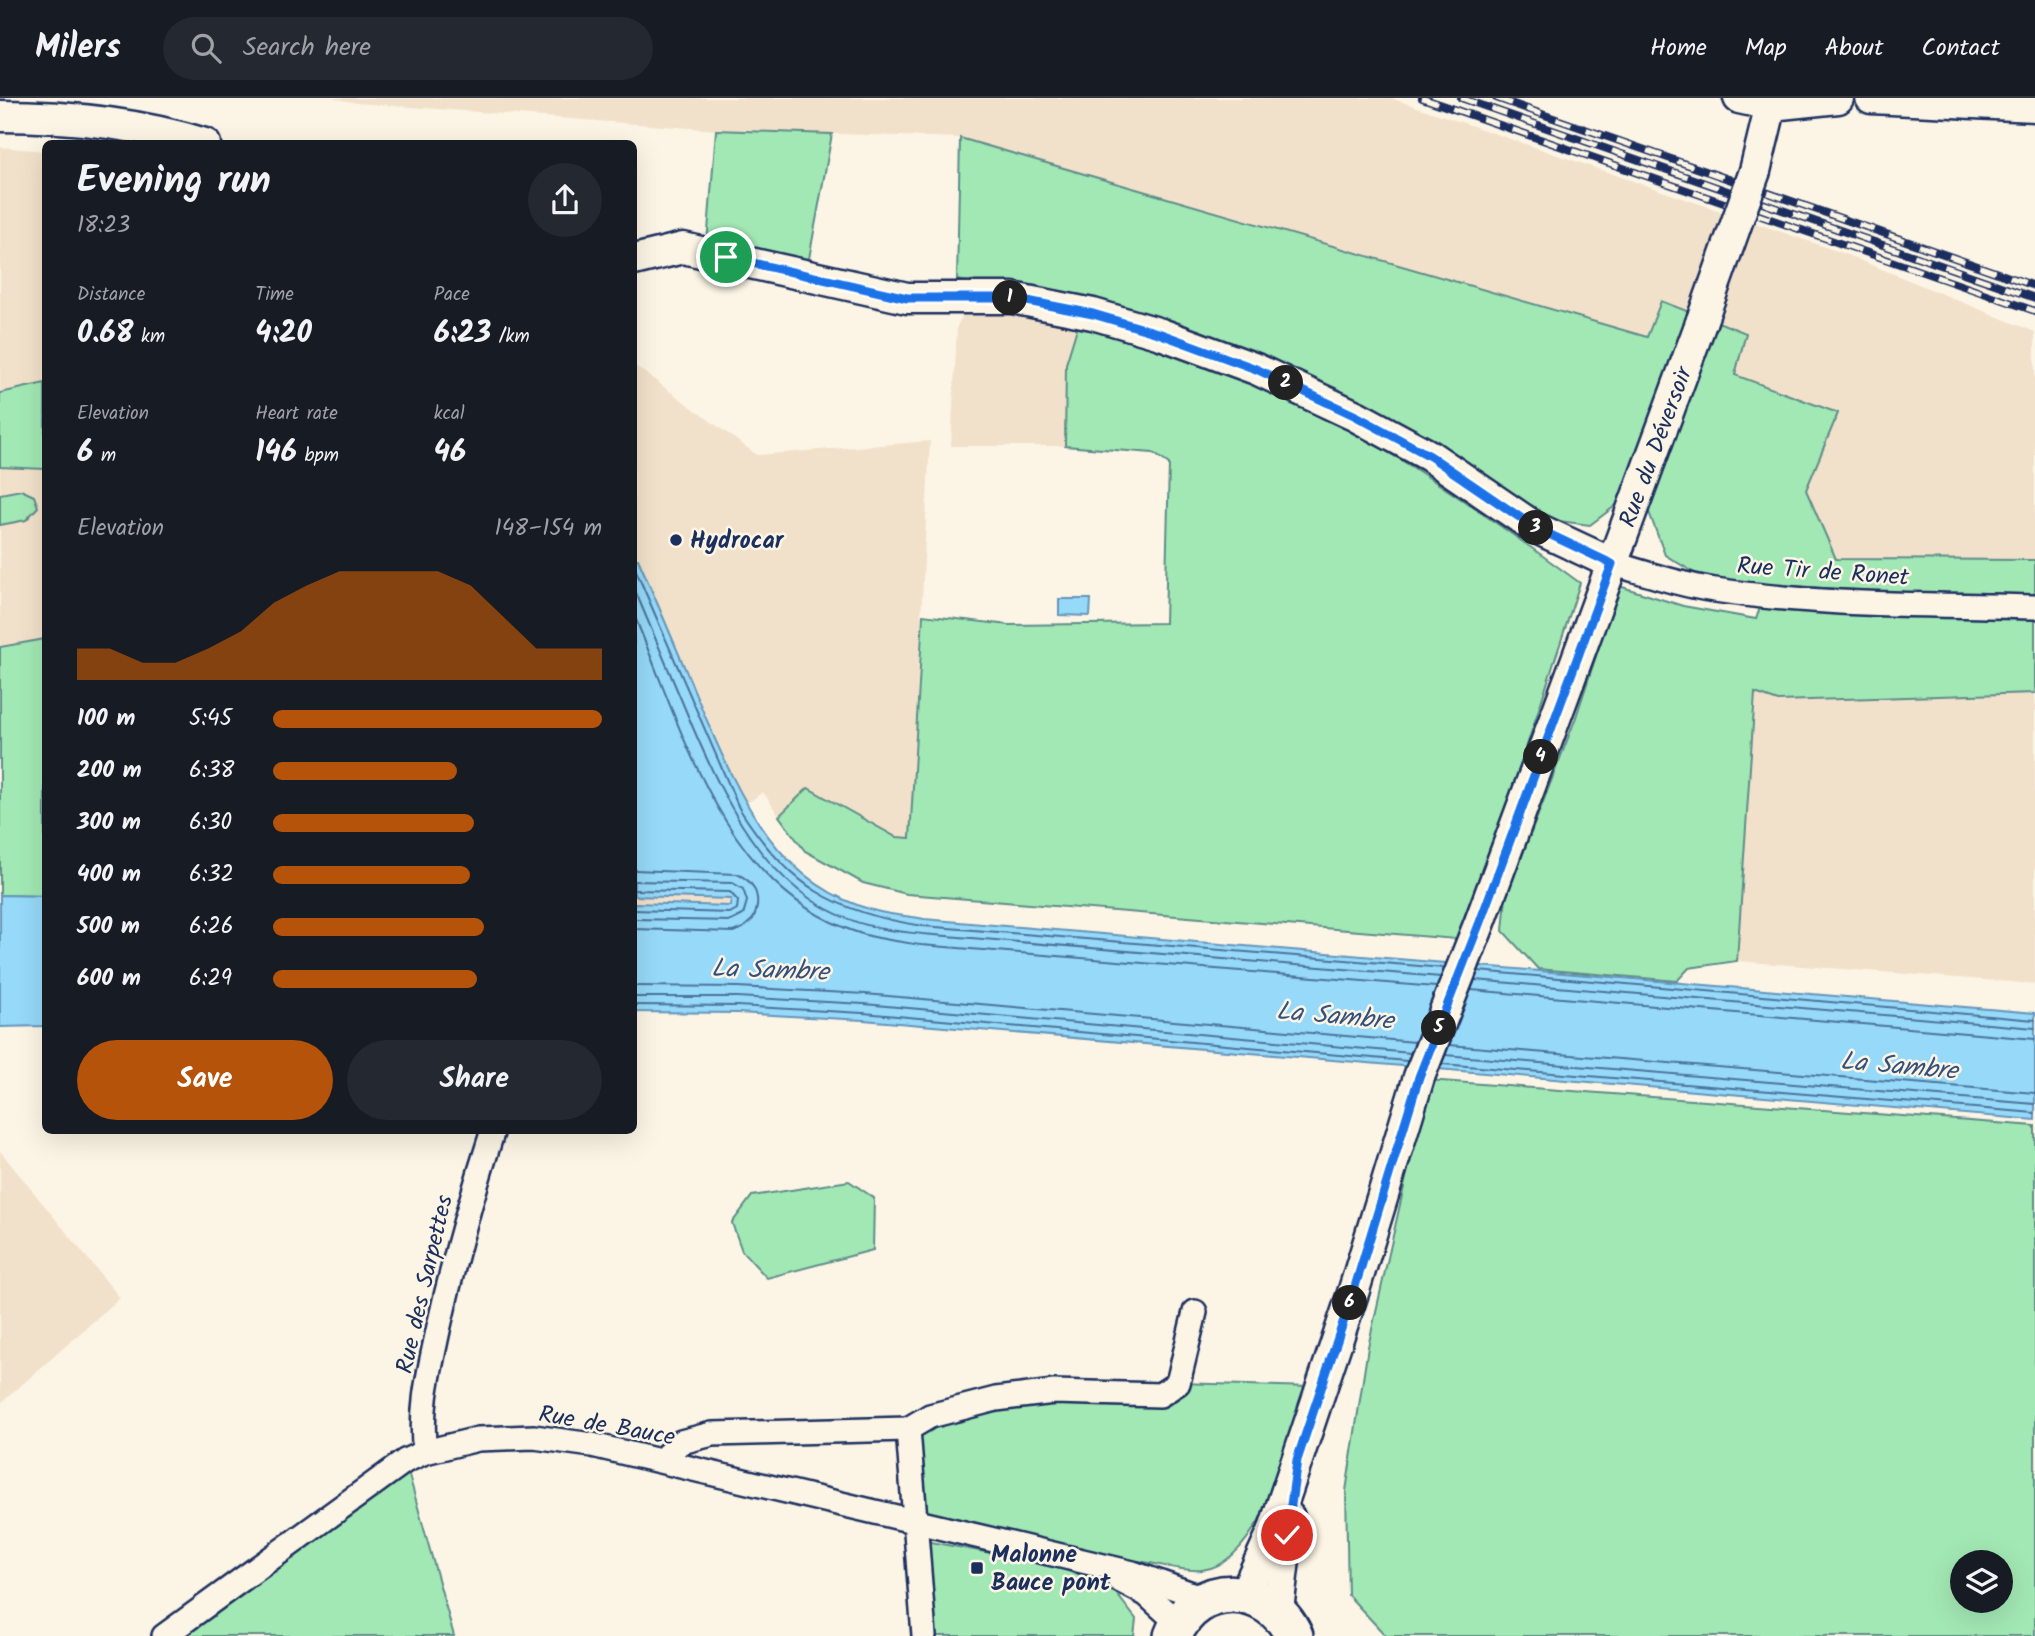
<!DOCTYPE html>
<html lang="en">
<head>
<meta charset="utf-8">
<style>
	body { margin:0; font-family:Kalam,sans-serif; background:#242831; color:#f1f3f6; height:100vh; display:flex; flex-direction:column; font-size:26px; white-space:nowrap }
	* { box-sizing:border-box; margin:0 }
	p { font-size:23px; color:#9ea1a6 }
	.icon { flex:none; width:38px; height:38px; fill:none; stroke:currentColor; stroke-width:2; stroke-linecap:round; stroke-linejoin:round }
	.map { position:relative; flex:1; overflow:hidden }
	.sheet { position:absolute; left:42px; top:42px; width:595px; height:994px; display:flex; flex-direction:column; background:#171b24; border-radius:10px; box-shadow:0 7px 28px #0002 }
	.sheet>* { flex:none }
	.buttons { position:absolute; left:1950px; top:1452px; display:grid; gap:14px }
	.buttons a { display:grid; place-items:center; width:63px; height:63px; border-radius:50%; background:#171b24; box-shadow:0 7px 28px #0002; font-size:35px }
	.pin { position:absolute; display:grid; place-items:center; width:60px; height:60px; color:#fff; margin:-30px; border:4px solid #fff; border-radius:50%; box-shadow:0 2px 7px #0007 }
	.km { position:absolute; width:35px; height:35px; margin:-18px; border-radius:50%; background:#222; color:#fff; font-size:19px; line-height:35px; text-align:center }
	.round { display:grid; place-items:center; flex:none; width:74px; height:74px; border-radius:37px; background:#242831 }
	.summary { display:flex; align-items:center; justify-content:space-between; height:119px; padding:0 35px }
	h1 { font-size:38px; font-weight:700; line-height:52px }
	.metrics { display:grid; grid-template-columns:repeat(3,1fr); gap:10px; height:119px; padding:7px 35px }
	.metrics div { display:grid; align-content:center }
	.metrics b { font-size:30px; font-weight:700 }
	.metrics small { font-size:19px; font-weight:400 }
	.metrics p { font-size:19px }
	.chart { height:196px; padding:14px 35px }
	.chart p { display:flex; justify-content:space-between }
	.chart svg { width:100%; height:126px; margin-top:7px; fill:#b45309; opacity:.7 }
	.button { display:flex; gap:14px; margin-top:auto; padding:14px 35px }
	.button a { flex:1; height:80px; border-radius:42px; background:#b45309; color:#fff; font-size:28px; font-weight:700; line-height:80px; text-align:center }
	.button a+a { background:#242831; color:#f1f3f6 }
	ul { padding:0 35px; list-style:none; font-size:23px }
	li { display:grid; grid-template-columns:112px 84px 1fr; align-items:center; height:52px }
	li i { height:18px; border-radius:9px; background:#b45309 }
	header { display:flex; align-items:center; gap:42px; box-sizing:border-box; height:98px; padding:0 35px; background:#171b24; border-bottom:2px solid #363941 }
	header strong { font-size:33px }
	nav { display:flex; gap:38px; margin-inline-start:auto; font-size:24px }
	.search { width:490px; height:63px; background:#242831; display:flex; align-items:center; gap:18px; box-sizing:border-box; padding:0 24px; border-radius:38px; color:#9ea1a6; font-size:26px }
	.map>svg:first-child { display:block }
	.built { fill:#f2e1ca }
	.green { fill:#a2e8b4; stroke:#5e8c89; stroke-width:2; fill-rule:evenodd }
	.water { fill:#96d9f8; stroke:#6595ba; stroke-width:2 }
	.lines { fill:none; stroke-linecap:round; stroke-linejoin:round }
	.shore { stroke:#4c739c; stroke-width:2 }
	.minor-casing { stroke:#1b2f5e; stroke-width:28 }
	.tertiary-casing { stroke:#1b2f5e; stroke-width:35 }
	.primary-casing { stroke:#1b2f5e; stroke-width:42 }
	.minor { stroke:#fcf5e5; stroke-width:23 }
	.tertiary { stroke:#fcf5e5; stroke-width:30 }
	.primary { stroke:#fcf5e5; stroke-width:37 }
	.rail-casing { stroke:#1b2f5e; stroke-width:8 }
	.rail { stroke:#fcf5e5; stroke-width:5; stroke-dasharray:16; stroke-linecap:butt }
	.tertiary-bridge-casing { stroke:#1b2f5e; stroke-width:35; stroke-linecap:butt }
	.tertiary-bridge { stroke:#fcf5e5; stroke-width:30 }
	.route-casing { stroke:#fff; stroke-width:14 }
	.route { stroke:#1a73e8; stroke-width:9 }
	.poi-dot { fill:#1b2f5e; stroke:#fcf5e5; stroke-width:2.5 }
	.labels { text-anchor:middle; stroke-width:5; stroke-linejoin:round; paint-order:stroke }
	.street-label { font-size:24px; fill:#1b2f5e; stroke:#fcf5e5 }
	.poi-label { font-size:24px; font-weight:bold; fill:#1b2f5e; stroke:#fcf5e5; text-anchor:start }
	.water-label { font-size:26px; font-style:italic; fill:#34517d; stroke:#fcf5e5 }
</style>
</head>
<body>
<header>
<strong>Milers</strong>
<div class="search"><svg class="icon" aria-label="search" viewBox="0 0 24 24"><circle cx="10" cy="10" r="6"/><path d="M15 15l6 6"/></svg>Search here</div>
<nav><a>Home</a><a>Map</a><a>About</a><a>Contact</a></nav>
</header>
<div class="map">
<svg width="2035" height="1538" viewBox="0 0 2035 1538">
	<rect width="100%" height="100%" fill="#fcf5e5"/>
	<filter id="ink" filterUnits="userSpaceOnUse"><feTurbulence type="fractalNoise" baseFrequency=".0143" numOctaves="2"/><feDisplacementMap in="SourceGraphic" scale="14" xChannelSelector="R" yChannelSelector="G"/><feConvolveMatrix kernelMatrix="1 2 1 2 8 2 1 2 1" color-interpolation-filters="sRGB"/></filter>
	<g filter="url(#ink)">
		<!-- built -->
		<g class="built">
			<path d="M332,0H1391L1840,154L2035,234V462L1836,461L1806,392L1837,315L1734,277L1745,235L1662,203L1648,239L959,40L716,32L357,5Z"/>
			<path d="M0,49L46,53V285L35,288L46,319L45,541L0,549Z"/>
			<path d="M982,208L1078,227L1066,266L1065,348H951L957,228L965,213Z"/>
			<path d="M634,267L757,357L930,343L910,740L896,739L808,690L779,718L763,694L745,707L639,462L634,461Z"/>
			<path d="M1755,595L1778,603L2035,595V886L1737,863Z"/>
			<path d="M634,798L731,801V808L634,805Z"/>
			<path d="M0,1053L120,1200L0,1306Z"/>
		</g>
		<!-- green -->
		<g class="green">
			<path d="M716,32L832,36L808,166L707,146Z"/>
			<path d="M960,40L1647,239L1661,203L1692,215L1627,399L1590,427L1543,421L1323,285L1170,225L1098,203L957,182Z"/>
			<path d="M1713,222L1746,235L1735,277L1838,315L1806,392L1836,461L2035,462V497H1941L1708,483L1665,457L1646,406Z"/>
			<path d="M1078,227C1122,239 1170,247 1211,264C1346,318 1464,400 1580,485L1518,675L1456,841L907,796L863,785L805,753L779,718L808,690L896,739L910,740L923,517L1009,527L1165,525L1169,366L1153,355L1065,348L1066,266Z"/>
			<path d="M45,285V371L0,369V295Z"/>
			<path d="M21,392L34,398L38,409L26,422L0,427V396Z"/>
			<path d="M1619,488L1683,508L1756,521L1764,498L2035,509V595L1778,603L1755,595L1737,863L1689,870L1677,883L1538,871L1503,833L1506,799L1575,622Z"/>
			<path d="M45,541V798L0,797V549Z"/>
			<path d="M1428,982L2035,1028V1538H1386L1348,1497L1346,1393L1368,1249ZM1962,1465H2000V1503H1962Z"/>
			<path d="M849,1083L874,1100L873,1152L767,1180L742,1153L732,1125L752,1098Z"/>
			<path d="M1178,1285L1311,1289C1294,1337 1261,1466 1202,1472C1181,1474 1158,1465 1137,1463L1133,1475L916,1426L908,1331L930,1318Z"/>
			<path d="M405,1363L454,1538H163Z"/>
			<path d="M925,1443L1050,1466L1112,1490L1136,1521L1134,1538H925Z"/>
		</g>
		<!-- water -->
		<g class="water">
			<path d="M634,461H638C661,513 683,566 705,618C741,702 779,788 876,813C891,817 908,818 924,821L2035,915V1022L863,922L737,915L634,914V805L730,808L731,801L634,798Z"/>
			<path d="M1059,501H1091L1090,518L1059,517Z"/>
			<path d="M0,797L45,798V928L0,929Z"/>
		</g>
		<g class="lines">
			<!-- shore -->
			<g class="shore">
				<path d="M634,468L739,710C788,788 834,814 923,828L1444,870"/>
				<path d="M634,490C654,537 674,585 694,632C731,717 775,806 874,829C890,833 906,834 922,836L1441,879"/>
				<path d="M634,517C681,628 721,780 843,829C868,840 894,843 921,847L1436,889"/>
				<path d="M634,772L737,776C757,784 762,803 753,821L743,830L733,834L634,831"/>
				<path d="M634,783L733,785L743,791L747,803L743,817L731,823L634,821"/>
				<path d="M634,792L730,794L738,803L737,811L730,815L634,812"/>
				<path d="M1478,873L2035,922"/>
				<path d="M1475,882L2035,930"/>
				<path d="M634,888L738,889L865,896L1415,944"/>
				<path d="M1471,892L2035,941"/>
				<path d="M634,899H737L864,906L1411,955"/>
				<path d="M634,907L737,908L863,915L1407,963"/>
				<path d="M1449,947L2035,995"/>
				<path d="M1445,957L2035,1006"/>
				<path d="M1442,966L2035,1015"/>
			</g>
			<!-- minor casing -->
			<g class="minor-casing">
				<g id="minor">
					<path d="M1611,465C1646,475 1680,487 1715,492C1821,508 1928,506 2035,509"/>
					<path d="M425,1354C419,1311 430,1271 439,1228C454,1161 472,1097 493,1032"/>
					<path d="M661,1362L681,1344L712,1336L908,1331"/>
					<path d="M1119,1482L1146,1496L1178,1525"/>
					<path d="M164,1538L405,1363L425,1354L478,1341L534,1339L592,1347L1133,1475L1206,1501"/>
					<path d="M924,1538L908,1331L930,1318L996,1301L1054,1294L1160,1297L1178,1285L1195,1214"/>
				</g>
			</g>
			<!-- tertiary casing -->
			<g class="tertiary-casing">
				<g id="tertiary">
					<path d="M1739,0L1771,7L1838,0"/>
					<path d="M1871,0L2035,8"/>
					<path d="M0,18C71,18 137,25 205,46"/>
					<path d="M1755,73L1771,7"/>
					<path d="M634,162L683,150L907,200H1012L1093,216L1161,236L1256,271L1356,318L1430,358L1534,429L1611,465"/>
					<path id="s1" d="M1245,1495L1273,1434L1354,1192L1419,979L1480,824L1702,222"/>
					<path d="M1278,1512L1289,1419"/>
				</g>
			</g>
			<!-- primary casing -->
			<g class="primary-casing">
				<path id="primary" d="M1173,1538C1196,1481 1270,1484 1294,1538"/>
			</g>
			<!-- minor -->
			<use href="#minor" class="minor"/>
			<!-- tertiary -->
			<use href="#tertiary" class="tertiary"/>
			<!-- primary -->
			<use href="#primary" class="primary"/>
			<!-- rail casing -->
			<g class="rail-casing">
				<g id="rail">
					<path d="M1422,0L2035,213"/>
					<path d="M1461,0L2035,200"/>
					<path d="M1496,0L2035,188"/>
				</g>
			</g>
			<!-- rail -->
			<use href="#rail" class="rail"/>
			<!-- tertiary-bridge casing -->
			<g class="tertiary-bridge-casing">
				<path id="tertiary-bridge" d="M1702,222L1755,73"/>
			</g>
			<!-- tertiary-bridge -->
			<use href="#tertiary-bridge" class="tertiary-bridge"/>
		</g>
	</g>
	<g class="lines" filter="url(#ink)">
		<!-- route casing -->
		<g class="route-casing">
			<path id="route" d="M726,159L907,200H1012L1093,216L1161,236L1256,271L1356,318L1430,358L1534,429L1612,466L1480,824L1419,979L1354,1192L1297,1362L1287,1437"/>
		</g>
		<!-- route -->
		<use href="#route" class="route"/>
	</g>
	<!-- markers -->
	<g class="poi-dot">
		<circle cx="676" cy="442" r="7"/>
		<rect x="970" y="1463" width="14" height="14" rx="3.5"/>
	</g>
	<g class="labels">
		<!-- street labels -->
		<g class="street-label">
			<text dy="8" stroke="none"><textPath href="#s1" startOffset="1218">Rue du Déversoir</textPath></text>
			<text transform="translate(1823 473) rotate(4)" y="8">Rue Tir de Ronet</text>
			<text transform="translate(424 1186) rotate(-77)" y="8">Rue des Sarpettes</text>
			<text transform="translate(607 1327) rotate(10)" y="8">Rue de Bauce</text>
		</g>
		<!-- poi labels -->
		<g class="poi-label">
			<text x="690" y="450">Hydrocar</text>
			<text x="991" y="1464">Malonne<tspan x="991" dy="28">Bauce pont</tspan></text>
		</g>
		<!-- water labels -->
		<g class="water-label">
			<text transform="translate(770 871) rotate(2)" y="9">La Sambre</text>
			<text transform="translate(1335 917) rotate(5)" y="9">La Sambre</text>
			<text transform="translate(1899 967) rotate(5)" y="9">La Sambre</text>
		</g>
	</g>
</svg>
<div class="buttons">
<a><svg class="icon" aria-label="layers" viewBox="0 0 24 24"><path d="M12 4l9 5-9 5-9-5zM3 14l9 5 9-5"/></svg></a>
</div>
<div class="pin" style="left:726px;top:159px;background:#1e9e55"><svg class="icon" aria-label="arrive" viewBox="0 0 24 24"><path d="M6 21V4h12l-3 4 3 4H6"/></svg></div>
<div class="pin" style="left:1287px;top:1437px;background:#d93025"><svg class="icon" aria-label="check" viewBox="0 0 24 24"><path d="M5 12l5 5 9-10"/></svg></div>
<b class="km" style="left:1010px;top:200px">1</b>
<b class="km" style="left:1286px;top:285px">2</b>
<b class="km" style="left:1536px;top:430px">3</b>
<b class="km" style="left:1541px;top:659px">4</b>
<b class="km" style="left:1439px;top:930px">5</b>
<b class="km" style="left:1350px;top:1205px">6</b>
<section class="sheet">
<div class="summary"><div><h1>Evening run</h1><p>18:23</p></div><a class="round"><svg class="icon" aria-label="share" viewBox="0 0 24 24"><path d="M12 15V3M7 8l5-5 5 5M5 13v7h14v-7"/></svg></a></div>
<div class="metrics">
<div><p>Distance</p><b>0.68<small> km</small></b></div>
<div><p>Time</p><b>4:20</b></div>
<div><p>Pace</p><b>6:23<small> /km</small></b></div>
</div>
<div class="metrics">
<div><p>Elevation</p><b>6<small> m</small></b></div>
<div><p>Heart rate</p><b>146<small> bpm</small></b></div>
<div><p>kcal</p><b>46</b></div>
</div>
<div class="chart"><p><span>Elevation</span>148–154 m</p>
<svg viewBox="0 0 160 44" preserveAspectRatio="none"><path d="M0 44V33L10 33L20 38L30 38L40 33L50 27L60 17L70 11L80 6L90 6L100 6L110 6L120 11L130 22L140 33L150 33L160 33V44z"/></svg>
</div>
<ul>
<li><b>100 m</b>5:45<i style="width:100%"></i></li>
<li><b>200 m</b>6:38<i style="width:56%"></i></li>
<li><b>300 m</b>6:30<i style="width:61%"></i></li>
<li><b>400 m</b>6:32<i style="width:60%"></i></li>
<li><b>500 m</b>6:26<i style="width:64%"></i></li>
<li><b>600 m</b>6:29<i style="width:62%"></i></li>
</ul>
<div class="button"><a>Save</a><a>Share</a></div>
</section>
</div>
</body>
</html>
